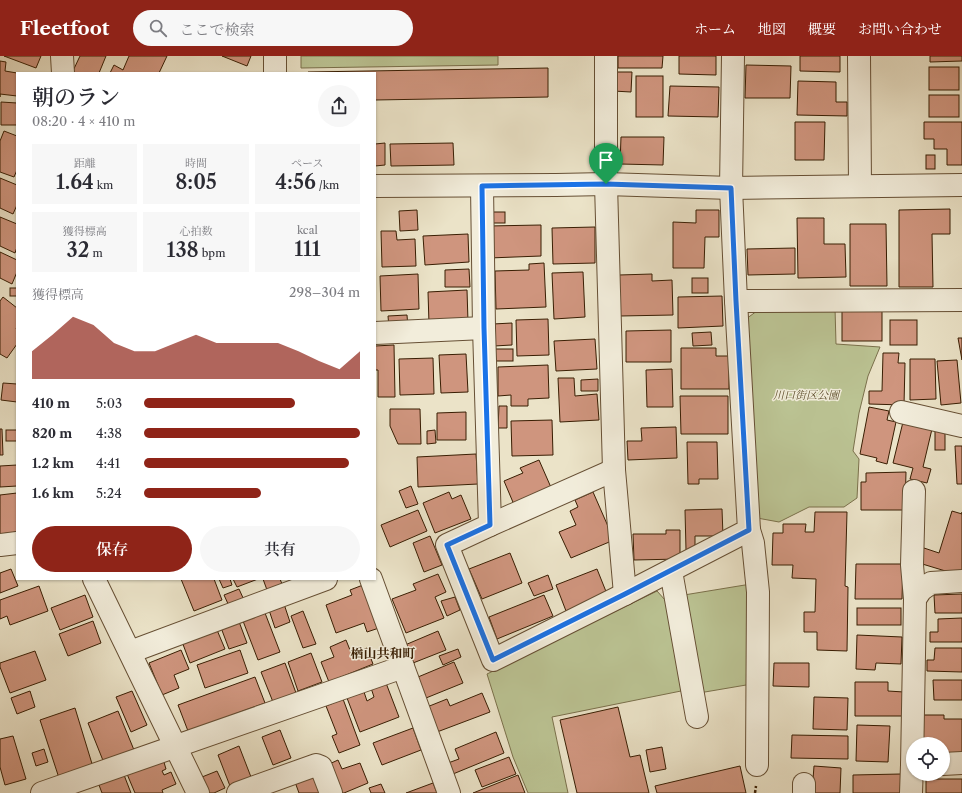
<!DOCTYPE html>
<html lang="ja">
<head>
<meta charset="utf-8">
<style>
	body { margin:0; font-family:"Libre Caslon Text","Noto Serif JP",serif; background:#f7f7f7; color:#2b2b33; height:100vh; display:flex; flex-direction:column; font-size:15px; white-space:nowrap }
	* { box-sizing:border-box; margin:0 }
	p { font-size:13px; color:#7c7c81 }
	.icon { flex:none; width:22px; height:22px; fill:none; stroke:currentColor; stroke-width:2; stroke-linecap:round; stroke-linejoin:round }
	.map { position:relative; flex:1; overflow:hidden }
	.panel { position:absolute; left:16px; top:16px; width:360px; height:508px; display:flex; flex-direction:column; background:#fff; border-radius:0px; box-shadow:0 1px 3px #0004 }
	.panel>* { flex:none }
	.fabs { position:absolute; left:906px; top:681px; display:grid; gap:8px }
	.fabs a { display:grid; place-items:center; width:44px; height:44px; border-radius:50%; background:#fff; box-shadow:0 1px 3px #0004; font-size:20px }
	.pin { position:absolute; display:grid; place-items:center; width:34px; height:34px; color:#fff; margin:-41px -17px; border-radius:50% 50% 50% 0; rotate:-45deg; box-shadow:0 0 4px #0007 }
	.pin .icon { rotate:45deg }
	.round { display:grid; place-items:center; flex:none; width:42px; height:42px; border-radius:21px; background:#f7f7f7 }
	.head { display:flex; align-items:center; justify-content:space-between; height:68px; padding:0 16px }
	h1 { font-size:22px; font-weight:600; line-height:30px }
	.stats { display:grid; grid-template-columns:repeat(3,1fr); gap:6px; height:68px; padding:4px 16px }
	.stats div { display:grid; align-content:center; border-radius:0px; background:#f7f7f7; text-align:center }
	.stats b { font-size:20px; font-weight:600 }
	.stats small { font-size:11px; font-weight:400 }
	.stats p { font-size:11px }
	.chart { height:112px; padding:8px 16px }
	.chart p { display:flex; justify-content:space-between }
	.chart svg { width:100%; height:72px; margin-top:4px; fill:#8f2418; opacity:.7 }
	.cta { display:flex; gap:8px; margin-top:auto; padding:8px 16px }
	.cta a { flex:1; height:46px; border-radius:24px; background:#8f2418; color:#fff; font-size:16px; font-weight:600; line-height:46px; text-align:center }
	.cta a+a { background:#f7f7f7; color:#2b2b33 }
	ul { padding:0 16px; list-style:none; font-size:13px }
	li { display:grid; grid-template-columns:64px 48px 1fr; align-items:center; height:30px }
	li i { height:10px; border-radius:5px; background:#8f2418 }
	header { display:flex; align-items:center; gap:24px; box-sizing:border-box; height:56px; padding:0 20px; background:#8f2418; color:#fff }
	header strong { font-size:19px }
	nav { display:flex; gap:22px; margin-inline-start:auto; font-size:14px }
	.search { width:280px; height:36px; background:#f7f7f7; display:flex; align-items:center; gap:10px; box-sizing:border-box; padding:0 14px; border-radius:22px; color:#7c7c81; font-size:15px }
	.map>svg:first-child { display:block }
	.green { fill:#bbc393; stroke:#7a704b }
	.building { fill:#cf957e; stroke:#391e03 }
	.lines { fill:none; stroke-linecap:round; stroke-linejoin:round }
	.minor-casing { stroke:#664f34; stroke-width:24 }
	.path { stroke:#391e03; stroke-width:2.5; stroke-dasharray:3 2; stroke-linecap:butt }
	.minor { stroke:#f2eddb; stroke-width:22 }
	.route-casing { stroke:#fff; stroke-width:8 }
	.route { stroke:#1a73e8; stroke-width:5 }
	.labels { text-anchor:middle; stroke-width:3; stroke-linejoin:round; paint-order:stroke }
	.park-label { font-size:11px; font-style:italic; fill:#60502e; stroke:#f2eddb }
	.quarter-label { font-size:13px; font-weight:bold; fill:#391e03; stroke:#f2eddb }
</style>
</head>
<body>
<header>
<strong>Fleetfoot</strong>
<div class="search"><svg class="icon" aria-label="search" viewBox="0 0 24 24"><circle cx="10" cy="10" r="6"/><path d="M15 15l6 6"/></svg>ここで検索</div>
<nav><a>ホーム</a><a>地図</a><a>概要</a><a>お問い合わせ</a></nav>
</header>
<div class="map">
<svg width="962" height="737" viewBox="0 0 962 737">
	<rect width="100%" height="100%" fill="#ebe3c8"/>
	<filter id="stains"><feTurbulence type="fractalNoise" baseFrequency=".005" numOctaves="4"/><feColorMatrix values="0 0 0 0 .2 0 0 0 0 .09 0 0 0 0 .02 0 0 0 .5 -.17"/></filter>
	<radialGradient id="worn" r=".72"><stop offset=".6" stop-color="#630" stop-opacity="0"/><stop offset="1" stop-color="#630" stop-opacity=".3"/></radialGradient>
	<!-- green -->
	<g class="green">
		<path d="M301,0H498V9L301,12Z"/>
		<path d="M761,252H835L836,288L880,291L868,320L859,357L853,395L859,403L857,442L844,451H809L779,466L757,462L746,263Z"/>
		<path d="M751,528L752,628L699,637L684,539Z"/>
		<path d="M657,535L674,554L686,634L552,661L568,737H528L513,701L487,618Z"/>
	</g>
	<!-- building -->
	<g class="building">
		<path d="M4,0H41L36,12Z"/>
		<path d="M80,0H106L99,17H72Z"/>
		<path d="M129,0H167L159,17H110L114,9L123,14Z"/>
		<path d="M222,0H251L247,10Z"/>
		<path d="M618,0H663L662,12H618Z"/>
		<path d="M679,0H716V19L679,18Z"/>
		<path d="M800,0H840V16L800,15Z"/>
		<path d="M930,0H962V5L930,6Z"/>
		<path d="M0,5L6,6L5,15L17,17V40L0,38V41Z"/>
		<path d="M746,9L791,10L790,42H745Z"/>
		<rect x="929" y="11" width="30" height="23"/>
		<path d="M548,12V41L375,44V17H308V16Z"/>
		<path d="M614,16H632L631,36L613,35Z"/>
		<rect x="636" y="20" width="27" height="41"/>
		<path d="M798,25L836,26V46H847V60L797,59Z"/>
		<path d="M670,30L719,31L718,61L668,60Z"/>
		<rect x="929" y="39" width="30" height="22"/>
		<path d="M1,46L17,47V69H1Z"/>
		<path d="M795,66H825L824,104H795Z"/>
		<path d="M924,66H962V109H947V93H934V83H924Z"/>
		<path d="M4,75L17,80V114L14,121L0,116V85Z"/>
		<path d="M621,81H664L663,109L620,108Z"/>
		<path d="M385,87V109L375,110V88Z"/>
		<path d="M453,87L454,109L391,110L390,88Z"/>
		<rect x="926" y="99" width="9" height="14"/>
		<path d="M0,122L17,129V149L13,158L0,152Z"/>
		<path d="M950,153V178H932L933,231H899V154Z"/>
		<path d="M417,154L418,174L400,175L399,155Z"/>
		<path d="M696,154H719V181H705L704,212H673V166L696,167Z"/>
		<rect x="488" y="156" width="17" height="11"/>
		<path d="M0,161L17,168V191L15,197L0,190Z"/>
		<path d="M797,162H824V188H845L846,221L798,222Z"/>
		<path d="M850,168H886L887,230H850Z"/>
		<path d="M541,169V200L489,202V170Z"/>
		<path d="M595,171V207L553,208L552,172Z"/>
		<path d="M381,175H396L397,184L415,183L416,210L382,211Z"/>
		<path d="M468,178L469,206L425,209L423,180Z"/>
		<path d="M795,192V218L748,219L747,193Z"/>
		<path d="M0,196L17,204V216L12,228L0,222Z"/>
		<path d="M544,207L546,251L496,253L495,215L529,214V208Z"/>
		<path d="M469,213L470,231H445V214Z"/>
		<path d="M583,216L585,261L554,263L552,217Z"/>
		<path d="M418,218L419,253L381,255L380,220Z"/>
		<path d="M652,218V225L672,224L673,259L620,260L619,219Z"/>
		<rect x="692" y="222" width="16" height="15"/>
		<rect x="10" y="232" width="7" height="8"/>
		<path d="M467,234L468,266L429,268L428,236Z"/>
		<path d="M722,240L723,270L678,272V241Z"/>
		<path d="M3,241L17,252V271L16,273L17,274V288L7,302L0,298V245Z"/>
		<rect x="842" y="254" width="40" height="31"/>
		<path d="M407,259L408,272H389L388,260Z"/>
		<path d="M548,263L549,299L517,300L516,264Z"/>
		<rect x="890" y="264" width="27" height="25"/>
		<path d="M512,267V289L494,290L493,268Z"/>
		<path d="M671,274V306H626V275Z"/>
		<path d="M711,276L712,289L693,290L692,277Z"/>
		<path d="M958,282H962V304Z"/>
		<path d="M595,283L597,313L556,315L554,285Z"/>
		<path d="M394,289L395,341H378V314H375V290Z"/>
		<path d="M681,292H716V300H729V333H681Z"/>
		<rect x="494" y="293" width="19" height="12"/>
		<path d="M883,297H899L898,307H905L904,349L869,348V335H882Z"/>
		<path d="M466,298L468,336L441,337L439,299Z"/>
		<path d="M433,302L434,338L400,339L399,303Z"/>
		<path d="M910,303H935L936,343L910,344Z"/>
		<path d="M957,304L961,347L941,349L937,305Z"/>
		<path d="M548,309L549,342L528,343V350H511V339L498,340V311Z"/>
		<path d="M672,313L673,351H647L646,314Z"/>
		<path d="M558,322H574L575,340L597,338L599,364L560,366Z"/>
		<path d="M598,323V335H581V324Z"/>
		<path d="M3,327L17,328V346L1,344Z"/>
		<path d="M680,340H728V378H681Z"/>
		<path d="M499,350H507V372H498Z"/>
		<path d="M869,351L889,355L887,364L896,366L887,408L876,405L877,402L860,398Z"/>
		<path d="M390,353H420L421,388H398L390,370Z"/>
		<path d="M466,356V384H437V357Z"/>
		<path d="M552,364L553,399L512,400L511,365Z"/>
		<path d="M903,366L932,373L923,411L931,413L927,427L910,423L913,412L893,407Z"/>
		<path d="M676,371L677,402L628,404L627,385H642L641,372Z"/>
		<path d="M0,373H2L3,399H0Z"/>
		<rect x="6" y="374" width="11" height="11"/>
		<path d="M435,374L436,387L427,388V375Z"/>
		<rect x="935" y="375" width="10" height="19"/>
		<path d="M687,386H717L718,423H699V428H688Z"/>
		<path d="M955,390H962V428H957Z"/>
		<path d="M476,398L478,428L418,431L417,401Z"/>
		<path d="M539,404L553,436L515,451L504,425L523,417L520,412Z"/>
		<path d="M17,409V430L0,431V410Z"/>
		<path d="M906,416L905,454H861V426H866V417Z"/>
		<path d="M411,430L418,448L406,452L399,435Z"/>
		<path d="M449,436L452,443L461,439L471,463L435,477L423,447Z"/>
		<path d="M593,436L614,484L571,502L559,476L576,469L570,455L578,451L575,444Z"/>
		<path d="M17,437V476L0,478V439Z"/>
		<path d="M722,453L723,480H695V494H686L685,454Z"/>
		<path d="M418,454L427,475L390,491L381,469Z"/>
		<path d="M952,455L962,458V456V520L919,507L924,492L939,497Z"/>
		<path d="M815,456H847L845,530L848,531L847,595L817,594V576H804V556H815L816,523L792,522L793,509H772L773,477H783V468H806L805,476H814Z"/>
		<path d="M666,474H680V503L634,504L633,478H666Z"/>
		<path d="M430,480L442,509L424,516L413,487Z"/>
		<path d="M510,497L522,527L482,543L469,513Z"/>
		<path d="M856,508H903L902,543H855Z"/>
		<path d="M11,513L18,530L0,537V517Z"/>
		<path d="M597,513L607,538L566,555L556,529Z"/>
		<path d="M438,518L446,536L435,541L444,562L406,577L392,543L416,534L413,528Z"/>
		<path d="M548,519L553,533L534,540L528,527Z"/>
		<path d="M181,523H214L222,544L194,555Z"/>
		<path d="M219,523H230L232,529L223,532Z"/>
		<path d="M233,523H258L237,531Z"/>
		<path d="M263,523H280L282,528L267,534Z"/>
		<path d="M363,529L379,572L367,576L364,567L336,577L326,549L352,539L350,534Z"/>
		<path d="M39,530L48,555L10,569L7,560L0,563V544Z"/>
		<path d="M239,533L244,544L229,550L224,539Z"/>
		<path d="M962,538V557H935L934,539Z"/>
		<path d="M85,539L93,561L60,574L51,552Z"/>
		<path d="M544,539L553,560L497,583L489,561Z"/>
		<path d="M455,541L460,554L447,560L441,545Z"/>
		<path d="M284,548L290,566L275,572L269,554Z"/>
		<rect x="857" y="552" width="44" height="17"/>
		<path d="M303,555L316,588L303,592L291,560Z"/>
		<path d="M265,557L280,596L258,604L243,565Z"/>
		<path d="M962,562V586H930V576H938V563Z"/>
		<path d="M238,563L247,587L229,593L220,569Z"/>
		<path d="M93,565L101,587L68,600L59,578Z"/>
		<path d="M217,574L225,593L190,607L181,583Z"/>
		<path d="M438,575L446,594L413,607L405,589Z"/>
		<path d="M857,579L902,581L901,608L876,607L875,614L856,613Z"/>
		<path d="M346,584L352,599L367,592L373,608L329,626L321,606L334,601L330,591Z"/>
		<path d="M935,592H962V616L927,615V604H934Z"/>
		<path d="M458,593L461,601L443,609L439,600Z"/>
		<path d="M181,594L189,613L174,619L179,632L162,639L149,607Z"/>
		<path d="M240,594L248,617L205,632L197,609Z"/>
		<path d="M35,595L46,624L10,637L0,611V607Z"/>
		<path d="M311,597L322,626L298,635L288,606Z"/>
		<path d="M454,606L463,627L426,642L418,621Z"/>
		<path d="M285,607L296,637L273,646L261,616Z"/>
		<path d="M774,607H809V631L773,630Z"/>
		<path d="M255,621L265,647L188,675L178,649Z"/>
		<path d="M933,624H962V644H934Z"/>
		<path d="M855,626H888V635L904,636L903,660H855Z"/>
		<path d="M386,627L399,661L360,676L347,642L364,636L367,645L374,641L371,632Z"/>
		<path d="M30,635L35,651L17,658L11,642Z"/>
		<path d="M132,635L147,669L131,676L116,641Z"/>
		<path d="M482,637L490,656L437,676L427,651L447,643L450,650Z"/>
		<path d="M814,641L848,642L847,674L813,673Z"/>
		<path d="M343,643L360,689L339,697L332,680L337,678L326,650Z"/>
		<path d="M618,651L630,701L640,699L649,737H577L560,664Z"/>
		<path d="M75,652L93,711L59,722L40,664Z"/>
		<path d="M118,655L134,694L104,707L88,667Z"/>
		<path d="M921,659H944V663H962V698H943V688H935V684L922,685Z"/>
		<path d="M857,669L890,670L888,706L856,705Z"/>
		<path d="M413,672L421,694L382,709L373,687Z"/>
		<path d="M280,674L291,702L273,709L262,681Z"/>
		<path d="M496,676L504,697L453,718L448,707L459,703L455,693Z"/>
		<path d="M792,679L848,680V703L791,702Z"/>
		<path d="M13,680L26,723L5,729L0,711V683Z"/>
		<path d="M239,690L251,721L230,730L218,699Z"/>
		<path d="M662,691L666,713L650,716L646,694Z"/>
		<path d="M44,693L48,706L36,710L32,697Z"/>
		<path d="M509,701L516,718L482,731L475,714Z"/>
		<path d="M163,703L166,713L162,715L164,719L171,716L176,728L162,734L163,737H135L127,718Z"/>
		<path d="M338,704L342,713L360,707L368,727L344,737H336L325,710Z"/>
		<path d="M740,710L746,737H657L655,730Z"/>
		<path d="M814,710L841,712L840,737H812Z"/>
		<path d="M217,715L225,732L214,737H204L197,723Z"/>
		<path d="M318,717L326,737H299L295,726Z"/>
		<path d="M901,718V737H853V719Z"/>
		<path d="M124,719L131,737H102L99,729Z"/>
		<path d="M518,719L525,737H473Z"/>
		<rect x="926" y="723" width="36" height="14"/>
		<path d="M433,727L437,737H406Z"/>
		<path d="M381,728L385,737H371L369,732Z"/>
	</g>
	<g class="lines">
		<!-- minor casing -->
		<g class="minor-casing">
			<g id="minor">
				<path d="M62,0L63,17"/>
				<path d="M275,0V17"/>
				<path d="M606,0V128L614,414L625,538"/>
				<path d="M859,0L860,130"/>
				<path d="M375,130L556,129L606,128L731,132L962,129"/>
				<path d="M482,130L484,272L490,469L447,489L493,604L625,538L749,474L736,245L731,132L733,0"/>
				<path d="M736,245L962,244"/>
				<path d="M375,277L484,272"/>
				<path d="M901,356L962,370"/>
				<path d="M914,435L912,509L915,543"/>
				<path d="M490,469L614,414"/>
				<path d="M749,474L753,487L758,536L757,709"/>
				<path d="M0,489L17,487"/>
				<path d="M671,515L697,661"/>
				<path d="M94,523L198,737"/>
				<path d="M371,523L449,737"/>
				<path d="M130,596L326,523"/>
				<path d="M943,708L962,707"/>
				<path d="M912,709L915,543L921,534L931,527L962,525"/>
				<path d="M42,737L403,611"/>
				<path d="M238,737L316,709L321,711L331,737"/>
				<path d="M804,737V728"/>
				<path d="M911,737L912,709H913"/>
			</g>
		</g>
		<!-- path -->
		<path class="path" d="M755,737L756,730"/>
		<!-- minor -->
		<use href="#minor" class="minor"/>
	</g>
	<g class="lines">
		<!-- route casing -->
		<g class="route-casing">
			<path id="route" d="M606,128L731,132L736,245L749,474L625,538L493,604L447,489L490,469L484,272L482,130Z"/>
		</g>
		<!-- route -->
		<use href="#route" class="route"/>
	</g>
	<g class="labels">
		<!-- park labels -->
		<g class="park-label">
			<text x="806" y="343">川口街区公園</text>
		</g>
		<!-- quarter labels -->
		<g class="quarter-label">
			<text x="383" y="602">楢山共和町</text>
		</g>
	</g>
	<rect width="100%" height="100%" filter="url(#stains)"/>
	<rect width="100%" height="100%" fill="url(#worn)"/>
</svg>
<div class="fabs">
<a><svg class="icon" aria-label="locate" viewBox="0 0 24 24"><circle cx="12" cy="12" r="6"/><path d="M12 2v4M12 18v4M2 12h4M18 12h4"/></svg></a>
</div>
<div class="pin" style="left:606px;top:128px;background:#1e9e55"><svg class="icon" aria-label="arrive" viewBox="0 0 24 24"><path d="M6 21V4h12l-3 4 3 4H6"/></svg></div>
<section class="panel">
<div class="head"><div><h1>朝のラン</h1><p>08:20 · 4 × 410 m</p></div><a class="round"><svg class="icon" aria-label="share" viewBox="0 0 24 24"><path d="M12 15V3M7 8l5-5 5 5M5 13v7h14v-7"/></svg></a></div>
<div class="stats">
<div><p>距離</p><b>1.64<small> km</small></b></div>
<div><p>時間</p><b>8:05</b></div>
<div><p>ペース</p><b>4:56<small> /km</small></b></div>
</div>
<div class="stats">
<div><p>獲得標高</p><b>32<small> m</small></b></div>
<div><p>心拍数</p><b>138<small> bpm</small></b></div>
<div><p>kcal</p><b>111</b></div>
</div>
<div class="chart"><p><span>獲得標高</span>298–304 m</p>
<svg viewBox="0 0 160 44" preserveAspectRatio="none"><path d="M0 44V27L10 17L20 6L30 11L40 22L50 27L60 27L70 22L80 17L90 22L100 22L110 22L120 22L130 27L140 33L150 38L160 27V44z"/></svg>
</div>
<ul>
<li><b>410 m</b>5:03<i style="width:70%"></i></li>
<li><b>820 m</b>4:38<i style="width:100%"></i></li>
<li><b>1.2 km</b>4:41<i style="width:95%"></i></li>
<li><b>1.6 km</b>5:24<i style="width:54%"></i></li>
</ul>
<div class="cta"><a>保存</a><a>共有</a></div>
</section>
</div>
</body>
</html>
